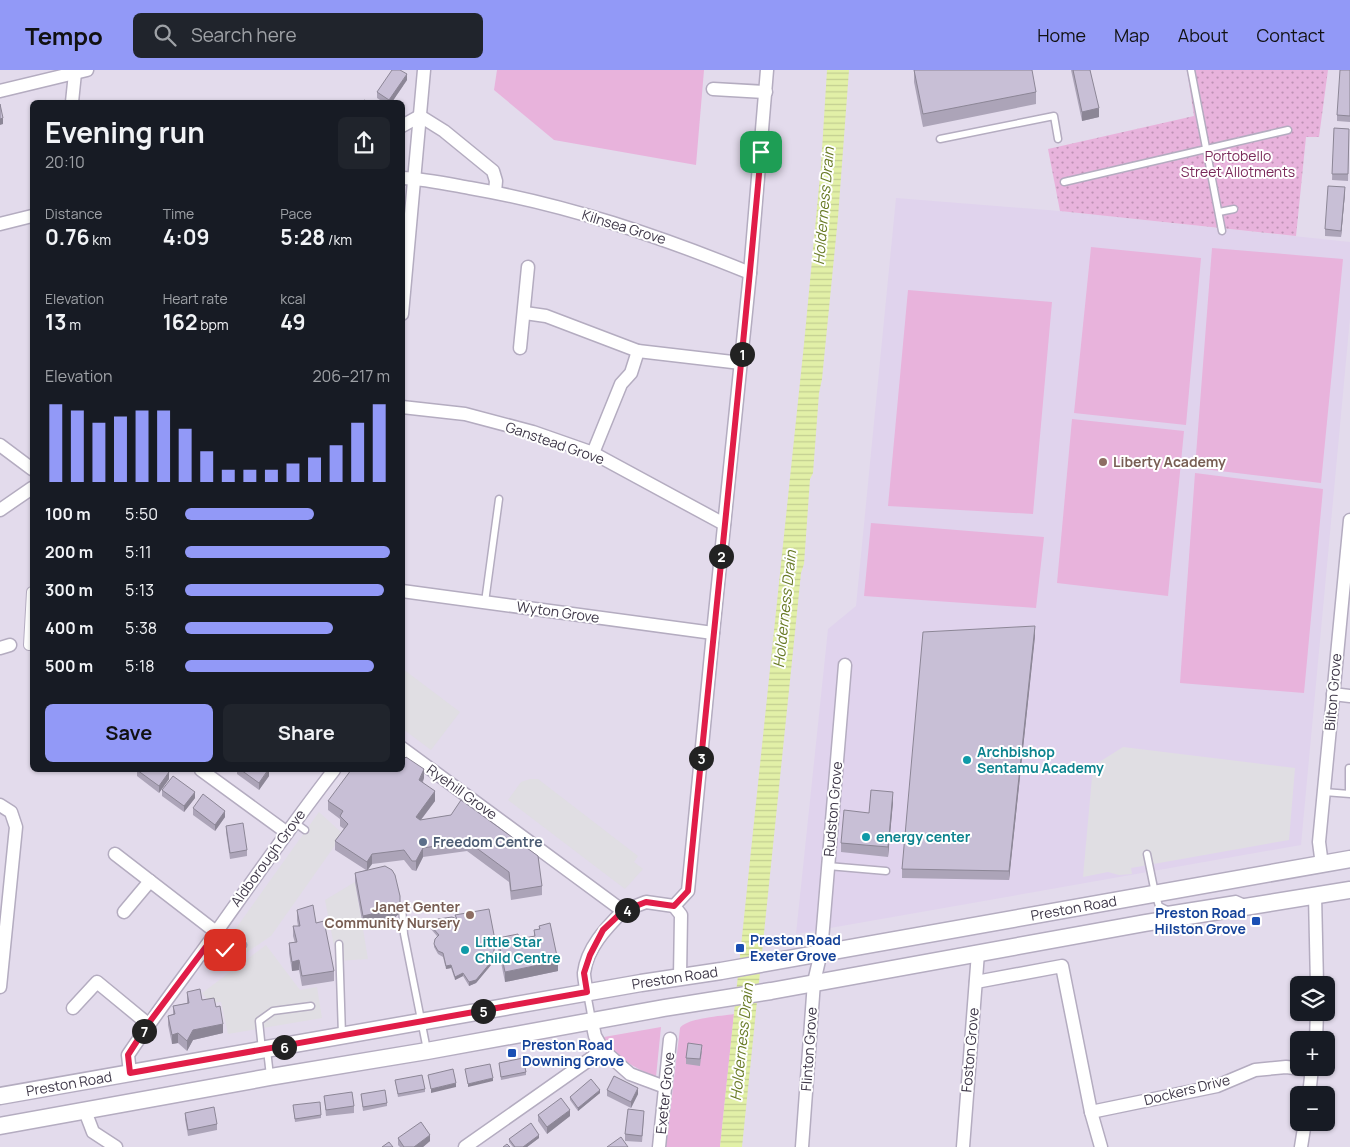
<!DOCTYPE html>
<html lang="en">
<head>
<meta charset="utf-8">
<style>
	body { margin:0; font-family:Manrope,sans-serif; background:#20242c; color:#f1f3f6; height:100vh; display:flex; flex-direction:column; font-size:19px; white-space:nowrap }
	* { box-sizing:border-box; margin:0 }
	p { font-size:16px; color:#9ea1a6 }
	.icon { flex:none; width:28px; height:28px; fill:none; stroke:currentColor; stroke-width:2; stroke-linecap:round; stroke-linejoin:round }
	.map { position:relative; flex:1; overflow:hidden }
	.panel { position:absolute; left:30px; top:30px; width:375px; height:672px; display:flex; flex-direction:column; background:#171b24; border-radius:8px; box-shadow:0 1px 4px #0004 }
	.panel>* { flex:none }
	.buttons { position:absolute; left:1290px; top:906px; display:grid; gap:10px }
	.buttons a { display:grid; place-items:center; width:45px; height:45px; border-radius:8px; background:#171b24; box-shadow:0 1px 4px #0004; font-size:25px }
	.pin { position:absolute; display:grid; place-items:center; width:42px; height:42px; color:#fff; margin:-21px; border-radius:10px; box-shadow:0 2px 8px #0006 }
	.km { position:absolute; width:25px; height:25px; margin:-12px; border-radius:50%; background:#222; color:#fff; font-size:14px; line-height:25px; text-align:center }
	.round { display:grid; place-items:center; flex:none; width:52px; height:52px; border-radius:8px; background:#20242c }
	.summary { display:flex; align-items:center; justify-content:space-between; height:85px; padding:0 15px }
	h1 { font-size:28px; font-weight:700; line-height:38px }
	.metrics { display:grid; grid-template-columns:repeat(3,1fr); gap:8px; height:85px; padding:5px 15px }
	.metrics div { display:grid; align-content:center }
	.metrics b { font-size:21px; font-weight:700 }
	.metrics small { font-size:14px; font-weight:400 }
	.metrics p { font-size:14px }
	.chart { height:140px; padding:10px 15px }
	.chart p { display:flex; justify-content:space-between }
	.chart svg { width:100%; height:90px; margin-top:5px; stroke:#9299f7; stroke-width:6 }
	.button { display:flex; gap:10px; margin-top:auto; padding:10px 15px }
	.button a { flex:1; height:58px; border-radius:8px; background:#9299f7; color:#111; font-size:20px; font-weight:700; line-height:58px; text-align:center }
	.button a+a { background:#20242c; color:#f1f3f6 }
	ul { padding:0 15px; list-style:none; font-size:16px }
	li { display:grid; grid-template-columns:80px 60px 1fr; align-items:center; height:38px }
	li i { height:12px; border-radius:6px; background:#9299f7 }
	header { display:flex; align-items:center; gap:30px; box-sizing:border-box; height:70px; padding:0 25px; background:#9299f7; color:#111 }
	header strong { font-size:24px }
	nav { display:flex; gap:28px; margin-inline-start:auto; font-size:18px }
	.search { width:350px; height:45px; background:#20242c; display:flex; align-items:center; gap:12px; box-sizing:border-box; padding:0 18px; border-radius:8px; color:#9ea1a6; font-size:19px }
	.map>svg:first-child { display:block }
	.residential { fill:#e3dbec; fill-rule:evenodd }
	.education { fill:#e0d3ed }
	.grass { fill:#e8b3dc }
	.garden { fill:url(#garden-dots) }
	.parking { fill:#e0dee3 }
	.water { fill:url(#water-rules) }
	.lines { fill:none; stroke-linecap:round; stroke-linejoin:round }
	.service-casing { stroke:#b4acc0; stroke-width:9 }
	.pedestrian-casing { stroke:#b4acc0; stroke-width:12 }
	.minor-casing { stroke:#b4acc0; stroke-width:15 }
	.tertiary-casing { stroke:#b4acc0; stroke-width:19 }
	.service { stroke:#fff; stroke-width:6 }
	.pedestrian { stroke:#fff; stroke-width:10 }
	.minor { stroke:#fff; stroke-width:12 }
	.tertiary { stroke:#fff; stroke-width:16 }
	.wall { fill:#aca4b8 }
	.shaded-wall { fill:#8c8696 }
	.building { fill:#c8bfd6; stroke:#8c8696 }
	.route-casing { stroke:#fff; stroke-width:10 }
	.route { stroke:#e11d48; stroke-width:6 }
	.education-dot { fill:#8d6e63; stroke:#fff; stroke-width:2 }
	.culture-dot { fill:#0f9aa8; stroke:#fff; stroke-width:2 }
	.service-dot { fill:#5c6f8a; stroke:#fff; stroke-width:2 }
	.transit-dot { fill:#1a4fb4; stroke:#fff; stroke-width:2 }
	.labels { text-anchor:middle; stroke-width:4; stroke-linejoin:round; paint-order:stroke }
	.park-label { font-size:14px; fill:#7a2a5a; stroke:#fff }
	.street-label { font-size:14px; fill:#3e3748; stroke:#fff }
	.education-label { font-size:14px; font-weight:bold; fill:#785e54; stroke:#fff; text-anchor:start }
	.culture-label { font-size:14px; font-weight:bold; fill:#0d838f; stroke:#fff; text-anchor:start }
	.service-label { font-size:14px; font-weight:bold; fill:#4e5e75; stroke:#fff; text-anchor:start }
	.transit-label { font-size:14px; font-weight:bold; fill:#164399; stroke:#fff; text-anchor:start }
	.water-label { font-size:15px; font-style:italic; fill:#697b26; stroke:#fff }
</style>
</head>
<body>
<header>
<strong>Tempo</strong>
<div class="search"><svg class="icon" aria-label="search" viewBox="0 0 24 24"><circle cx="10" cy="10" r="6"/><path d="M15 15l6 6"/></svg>Search here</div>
<nav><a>Home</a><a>Map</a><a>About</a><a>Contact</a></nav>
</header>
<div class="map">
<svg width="1350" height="1077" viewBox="0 0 1350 1077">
	<defs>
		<pattern id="garden-dots" width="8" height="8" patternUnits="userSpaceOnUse" patternTransform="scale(1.25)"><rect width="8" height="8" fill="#e8b3dc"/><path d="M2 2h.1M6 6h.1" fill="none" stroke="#bd92b4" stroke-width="1.8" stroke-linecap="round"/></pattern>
		<pattern id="water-rules" width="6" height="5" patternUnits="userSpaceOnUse" patternTransform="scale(1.25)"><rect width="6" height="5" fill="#e2f0a7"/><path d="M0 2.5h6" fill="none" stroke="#c3ce91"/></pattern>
	</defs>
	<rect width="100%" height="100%" fill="#efe9f4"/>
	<!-- residential -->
	<path class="residential" d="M0,0H1350V1077H0ZM32,32H402V700H32ZM1299,915H1326V942H1299ZM1299,970H1326V998H1299ZM1299,1025H1326V1052H1299Z"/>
	<!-- education -->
	<path class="education" d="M896,128L1060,141L1350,172V248L1301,775L796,864L828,559L856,536Z"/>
	<!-- grass -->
	<g class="grass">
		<path d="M497,0H704L696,95L554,70L494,20Z"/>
		<path d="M1091,177L1201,188L1186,355L1074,343Z"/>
		<path d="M1212,178L1343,189L1321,413L1195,398Z"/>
		<path d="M908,220L1052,232L1033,444L888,436Z"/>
		<path d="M1072,349L1184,361L1168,526L1057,513Z"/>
		<path d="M1195,403L1323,419L1304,623L1180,613Z"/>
		<path d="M871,453L1044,467L1036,538L864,526Z"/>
		<path d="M734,944L720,1077H666L680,958C687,948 722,946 734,944Z"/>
		<path d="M661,957L656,1007C635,998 615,988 604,967Z"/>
	</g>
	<!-- garden -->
	<path class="garden" d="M1187,0H1328L1319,67H1306L1296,166L1060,141L1048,79L1194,46Z"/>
	<!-- parking -->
	<g class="parking">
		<path d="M403,599L460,642L431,680L403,659Z"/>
		<path d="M1123,677L1295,698L1289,770L1131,798L1132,804L1119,805L1108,802L1083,807L1093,696Z"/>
		<path d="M530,709H538L638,786L634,792L643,799L625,819L508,730L521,712Z"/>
		<path d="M319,742L343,764L271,866L222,899L214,889Z"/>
		<path d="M355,812L368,889L337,891L325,830Z"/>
		<path d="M266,875L300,920L317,917L322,948L228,964L221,932L210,933L202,923Z"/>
	</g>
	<!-- water -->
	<path class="water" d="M827,0H849L838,147L822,309L819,323L813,403L810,409L804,494L801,503L796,552L742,1077H720L804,274L821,96Z"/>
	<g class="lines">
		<!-- service casing -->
		<g class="service-casing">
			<g id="service">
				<path d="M1191,0L1222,161"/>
				<path d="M940,69L1054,46L1058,69"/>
				<path d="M1064,112L1288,60"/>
				<path d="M1219,142L1234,139"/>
				<path d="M485,532L499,429"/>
				<path d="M1324,722L1350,724"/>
				<path d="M1349,723V698"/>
				<path d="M294,752L305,760"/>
				<path d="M1147,784L1155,823L1159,836L1167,840L1236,829L1245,833"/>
				<path d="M828,796L886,801"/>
				<path d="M402,837L404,864L427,980"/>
				<path d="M211,869C225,880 227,884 243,875"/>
				<path d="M339,874L342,965"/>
				<path d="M587,923L592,950"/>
				<path d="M262,980L259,951L273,941L311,936"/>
				<path d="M267,980L270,1006"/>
			</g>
		</g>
		<!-- pedestrian casing -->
		<g class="pedestrian-casing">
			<path id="pedestrian" d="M29,575L32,522"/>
		</g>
		<!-- minor casing -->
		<g class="minor-casing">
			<g id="minor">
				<path d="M713,19L766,22"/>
				<path d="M0,21L87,0"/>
				<path d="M72,32L75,3"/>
				<path d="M402,56L420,46L444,61L493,101L496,111L495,122"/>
				<path d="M402,108C425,109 448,114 470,118C568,135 659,166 750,203"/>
				<path d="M0,154L32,146"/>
				<path d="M525,243L546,246L638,281L741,293"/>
				<path d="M402,244L424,0"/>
				<path d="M520,278L528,197"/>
				<path d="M402,337L465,344L533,362L593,383L724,454"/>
				<path d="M0,375L32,399"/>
				<path d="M593,383L621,314L631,303L638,281"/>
				<path d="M0,440L32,418"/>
				<path d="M402,521L713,563"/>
				<path d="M0,578L10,575"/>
				<path d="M1333,624L1350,626"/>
				<path d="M402,678L623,841L646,832L674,836"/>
				<path d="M201,700L286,762"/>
				<path d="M0,735L11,742L16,757L0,917"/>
				<path d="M115,784L216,862"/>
				<path d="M1322,795L1319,772L1350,450"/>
				<path d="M1315,825L1317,915"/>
				<path d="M124,842L150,811"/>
				<path d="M680,907L681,845L674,836L688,821L713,563L750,203L767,0"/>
				<path d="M976,912L1062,896L1091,1042L1101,1077"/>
				<path d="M587,923C586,917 584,909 584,903C587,878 606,858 623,841"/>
				<path d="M73,938L97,912L148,954"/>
				<path d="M592,952L595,966L603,980L630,1004L665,1017"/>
				<path d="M1316,970L1317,942"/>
				<path d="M130,1003L128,985C156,943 187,903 217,861C256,806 293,753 334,700"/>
				<path d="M1309,1025L1312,998"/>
				<path d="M85,1041L93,1062L116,1077"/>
				<path d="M1091,1042L1217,1016L1255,1000L1286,997L1312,1000"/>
				<path d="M465,1077L603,980"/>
				<path d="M659,1077L670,969"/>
				<path d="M802,1077L814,912L821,882L845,595"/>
				<path d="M963,1077L978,883"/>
				<path d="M1301,1077L1305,1052"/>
			</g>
		</g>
		<!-- tertiary casing -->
		<g class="tertiary-casing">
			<g id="tertiary">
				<path id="s1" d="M0,1026L641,913L721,901L1350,789"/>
				<path d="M0,1056L270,1007L427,981L664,938L771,921L1145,853L1350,820"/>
			</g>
		</g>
		<!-- service -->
		<use href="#service" class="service"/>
		<!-- pedestrian -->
		<use href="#pedestrian" class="pedestrian"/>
		<!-- minor -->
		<use href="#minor" class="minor"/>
		<!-- tertiary -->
		<use href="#tertiary" class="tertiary"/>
	</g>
	<!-- wall -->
	<g class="wall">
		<path d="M914,0L1036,22V34L923,57L914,12Z"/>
		<path d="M1071,0H1090L1099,47L1082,51Z"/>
		<path d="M1350,0V52L1337,51V45Z"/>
		<path d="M407,10L392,32H383L377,28V22Z"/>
		<path d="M1334,58L1349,59L1348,111L1332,110Z"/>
		<path d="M1345,123L1341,167L1325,166V159Z"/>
		<path d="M1035,566L1009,810L902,808V799Z"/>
		<path d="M137,700L169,709L159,723L137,706Z"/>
		<path d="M237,700H269V706L259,720L237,704Z"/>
		<path d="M424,708L423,712L435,731L421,750L451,745L542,816V825L511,830L509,812L467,781L423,787L416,801L412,800L404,790L372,794L367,800L400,843L393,849L363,856L355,812V803L366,800L335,780V771L344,759L340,756V749L328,740V731Z"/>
		<path d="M162,720L195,728L184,742L162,726Z"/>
		<path d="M893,732L888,787L841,782V773L869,743Z"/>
		<path d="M193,738L225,747L215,761L193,745Z"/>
		<path d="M226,756L247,780V786L230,789L226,762Z"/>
		<path d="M297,840L316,853L334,901V911L302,916L299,900L292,901L289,883V873H295L293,866V856H298L297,850Z"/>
		<path d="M455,845L494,883L491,895L476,913L469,916L463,906L455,910L451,898L446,899L443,887L438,884L434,877V874L437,866L430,858V855L456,849Z"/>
		<path d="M539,856L558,901L505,912L498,878V868L519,869L534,866V860L539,859Z"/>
		<path d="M187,922L216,937L223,963L193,970L187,981L178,973L172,974L168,955V946L173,944V936L187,933Z"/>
		<path d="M702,981L700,996L686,994V988Z"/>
		<path d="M499,993L526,1002V1005L501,1010Z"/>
		<path d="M395,1010L425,1019V1022L398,1027Z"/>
		<path d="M607,1020L638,1024L631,1038L607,1026Z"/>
		<path d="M600,1023L578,1041L570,1030V1027Z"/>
		<path d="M361,1024L387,1033V1036L363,1041Z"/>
		<path d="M324,1026L354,1036V1043L326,1046Z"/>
		<path d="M293,1035L321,1045V1048L295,1052Z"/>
		<path d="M185,1043L217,1054V1060L188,1066L185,1049Z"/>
		<path d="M538,1045L570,1046L547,1064L538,1051Z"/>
		<path d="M644,1047L642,1072L625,1071V1064Z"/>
		<path d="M398,1068L430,1071L423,1077H400L398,1075Z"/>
		<path d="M539,1068L527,1077H513L509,1072V1069Z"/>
	</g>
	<!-- shaded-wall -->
	<g class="shaded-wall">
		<path d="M407,4V10L392,32H389V30Z"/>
		<path d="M1099,38V47L1082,51V42Z"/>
		<path d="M3,48V54L0,55V49Z"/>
		<path d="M1345,117V123L1341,167V161Z"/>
		<path d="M1035,556V566L1009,810V801Z"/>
		<path d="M424,699V708L419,719V710Z"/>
		<path d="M269,700V706L259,720V713Z"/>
		<path d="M169,702V709L159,723V716Z"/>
		<path d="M435,721V731L416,756V747Z"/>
		<path d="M195,722V728L184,742V736Z"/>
		<path d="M893,722V732L888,787V777Z"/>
		<path d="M225,741V747L215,761V755Z"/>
		<path d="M423,778V787L416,801V791Z"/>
		<path d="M372,784V794L367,801V792Z"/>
		<path d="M400,826V843L393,849L363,856V846Z"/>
		<path d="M495,870L494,883L491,895L476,913L469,916V912Z"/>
		<path d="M299,890V900L292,901V892Z"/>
		<path d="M558,891V901L505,912V902Z"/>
		<path d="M451,895V898L446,899V896Z"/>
		<path d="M463,903V906L455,910V907Z"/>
		<path d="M223,954V963L193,970L187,981V971L193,960Z"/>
		<path d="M178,963V973L172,974V965Z"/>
		<path d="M493,1008V1011L468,1017V1014Z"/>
		<path d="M456,1013V1017L431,1023V1019Z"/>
		<path d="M638,1018V1024L631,1038V1032Z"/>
		<path d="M600,1020V1023L578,1041V1038Z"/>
		<path d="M570,1040V1046L547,1064V1057Z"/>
		<path d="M430,1065V1071L423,1077H414Z"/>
		<path d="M539,1065V1068L527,1077H523Z"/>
	</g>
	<!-- building -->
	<g class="building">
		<path d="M392,0H400L407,4L389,30L377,22Z"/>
		<path d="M914,0H1032L1036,22L923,44Z"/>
		<path d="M1073,0H1090L1099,38L1082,42Z"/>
		<path d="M1340,0H1350V46L1337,45Z"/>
		<path d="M365,30L367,32H360Z"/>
		<path d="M0,34L3,48L0,49Z"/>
		<path d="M1334,58L1349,59L1348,104H1332Z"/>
		<path d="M1328,116L1345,117L1341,161L1325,159Z"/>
		<path d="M1035,556L1009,801L902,799L923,562Z"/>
		<path d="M406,687L424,699L419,710L435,721L416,747L420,750L451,745L461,730L538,786L542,816L511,821L509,802L467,771L423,778L416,791H412L404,780L372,784L367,792L335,771L348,754L340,746L343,741L328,731L351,700H402V690H403Z"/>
		<path d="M137,700H166L169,702L159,716Z"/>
		<path d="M241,700H268L259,713Z"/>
		<path d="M173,706L195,722L184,736L162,720Z"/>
		<path d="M871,720L893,722L888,777L841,773L844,740L869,743Z"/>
		<path d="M203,724L225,741L215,755L193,738Z"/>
		<path d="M243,753L247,780L230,783L226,756Z"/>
		<path d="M385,796L392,800L395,805L400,826V834L393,839L363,846L355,803Z"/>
		<path d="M313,835L316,853L324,851L334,901L302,906L299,890L292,892L289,873L297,872L293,856H300L297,840Z"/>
		<path d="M489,839L495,870L494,880L491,892L476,910L469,912L463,903L455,907L451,895L446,896L443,883L438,881L434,874L435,869L439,865L430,855L438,849L452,847L457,849L455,845Z"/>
		<path d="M550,853L558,891L505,902L498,868L518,864L519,869L535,866L534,860L540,859L539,856Z"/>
		<path d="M200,919L202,930L214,928L216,937L220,936L223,954L193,960L187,971L178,963L172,965L168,946L175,944L173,936L189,933L187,922Z"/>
		<path d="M688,973L702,975L700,989L686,988Z"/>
		<path d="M523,988L526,1002L501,1007L499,993Z"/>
		<path d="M490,994L493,1008L468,1014L465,999Z"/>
		<path d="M453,999L456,1013L431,1019L428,1005Z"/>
		<path d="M422,1005L425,1019L398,1024L395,1010Z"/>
		<path d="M614,1006L638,1018L631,1032L607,1020Z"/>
		<path d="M591,1009L600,1020L578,1038L570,1027Z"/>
		<path d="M385,1020L387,1033L363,1037L361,1024Z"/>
		<path d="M352,1022L354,1036L326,1040L324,1026Z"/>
		<path d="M561,1028L570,1040L547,1057L538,1045Z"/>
		<path d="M320,1032L321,1045L295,1049L293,1035Z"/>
		<path d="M214,1037L217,1054L188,1060L185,1043Z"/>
		<path d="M628,1039L644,1041L642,1066L625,1064Z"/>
		<path d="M421,1052L430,1065L414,1077H404L398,1068Z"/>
		<path d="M531,1053L539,1065L523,1077H515L509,1069Z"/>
		<path d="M621,1067L628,1077H607Z"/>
		<path d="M389,1072L393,1077H382Z"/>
		<path d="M507,1074L510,1077H503Z"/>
	</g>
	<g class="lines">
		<!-- route casing -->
		<g class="route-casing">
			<path id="route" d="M225,880L211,870L148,954L128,985L130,1003L587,922L584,903L590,885L603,860L623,841L646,832L674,836L688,821C712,575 739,329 761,82"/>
		</g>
		<!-- route -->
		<use href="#route" class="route"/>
	</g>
	<!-- markers -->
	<g class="education-dot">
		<circle cx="1103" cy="392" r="5"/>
		<circle cx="470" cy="845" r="5"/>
	</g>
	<g class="culture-dot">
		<circle cx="967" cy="690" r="5"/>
		<circle cx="866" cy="767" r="5"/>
		<circle cx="465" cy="880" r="5"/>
	</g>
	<circle class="service-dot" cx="423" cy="772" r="5"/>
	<g class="transit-dot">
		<rect x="1251" y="846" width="10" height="10" rx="2.5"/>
		<rect x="735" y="873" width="10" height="10" rx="2.5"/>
		<rect x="507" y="978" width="10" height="10" rx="2.5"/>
	</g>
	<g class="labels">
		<!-- park labels -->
		<g class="park-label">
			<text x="1238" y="91">Portobello<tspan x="1238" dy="16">Street Allotments</tspan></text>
		</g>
		<!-- street labels -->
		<g class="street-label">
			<text transform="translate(624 157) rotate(17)" y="5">Kilnsea Grove</text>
			<text transform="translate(555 373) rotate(19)" y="5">Ganstead Grove</text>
			<text transform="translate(558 542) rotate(8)" y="5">Wyton Grove</text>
			<text transform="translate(1333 622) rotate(-85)" y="5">Bilton Grove</text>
			<text transform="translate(462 722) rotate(36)" y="5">Ryehill Grove</text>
			<text transform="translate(833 739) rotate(-85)" y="5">Rudston Grove</text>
			<text transform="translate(268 788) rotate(-54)" y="5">Aldborough Grove</text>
			<text dy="5" stroke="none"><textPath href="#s1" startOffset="1090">Preston Road</textPath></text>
			<text dy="5" stroke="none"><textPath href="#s1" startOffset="685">Preston Road</textPath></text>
			<text transform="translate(809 979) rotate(-86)" y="5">Flinton Grove</text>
			<text transform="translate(970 980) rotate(-85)" y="5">Foston Grove</text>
			<text dy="5" stroke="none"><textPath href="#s1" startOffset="70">Preston Road</textPath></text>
			<text transform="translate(1187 1020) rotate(-14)" y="5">Dockers Drive</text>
			<text transform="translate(665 1023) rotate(-84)" y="5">Exeter Grove</text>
		</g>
		<!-- education labels -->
		<g class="education-label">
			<text x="1113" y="397">Liberty Academy</text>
			<text x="460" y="842" text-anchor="end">Janet Genter<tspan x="460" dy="16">Community Nursery</tspan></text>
		</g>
		<!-- culture labels -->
		<g class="culture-label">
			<text x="977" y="687">Archbishop<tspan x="977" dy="16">Sentamu Academy</tspan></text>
			<text x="876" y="772">energy center</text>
			<text x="475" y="877">Little Star<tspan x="475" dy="16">Child Centre</tspan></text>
		</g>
		<!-- service labels -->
		<g class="service-label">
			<text x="433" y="777">Freedom Centre</text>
		</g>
		<!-- transit labels -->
		<g class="transit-label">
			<text x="1246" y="848" text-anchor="end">Preston Road<tspan x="1246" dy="16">Hilston Grove</tspan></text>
			<text x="750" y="875">Preston Road<tspan x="750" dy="16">Exeter Grove</tspan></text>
			<text x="522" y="980">Preston Road<tspan x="522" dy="16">Downing Grove</tspan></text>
		</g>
		<!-- water labels -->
		<g class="water-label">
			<text transform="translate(824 136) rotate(-85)" y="5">Holderness Drain</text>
			<text transform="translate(785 539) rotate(-84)" y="5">Holderness Drain</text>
			<text transform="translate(742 972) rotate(-84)" y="5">Holderness Drain</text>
		</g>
	</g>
</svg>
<div class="buttons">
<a><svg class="icon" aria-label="layers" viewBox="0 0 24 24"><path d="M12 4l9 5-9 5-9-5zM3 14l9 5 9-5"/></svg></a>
<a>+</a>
<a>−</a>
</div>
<div class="pin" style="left:761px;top:82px;background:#1e9e55"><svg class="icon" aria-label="arrive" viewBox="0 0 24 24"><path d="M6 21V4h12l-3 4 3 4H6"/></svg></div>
<div class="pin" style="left:225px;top:880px;background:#d93025"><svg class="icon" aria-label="check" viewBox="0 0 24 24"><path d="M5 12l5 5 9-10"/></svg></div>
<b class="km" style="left:742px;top:284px">1</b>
<b class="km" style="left:721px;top:486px">2</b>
<b class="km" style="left:701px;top:688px">3</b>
<b class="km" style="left:627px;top:840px">4</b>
<b class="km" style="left:483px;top:941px">5</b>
<b class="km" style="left:284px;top:977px">6</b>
<b class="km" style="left:144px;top:961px">7</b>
<section class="panel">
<div class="summary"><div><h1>Evening run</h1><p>20:10</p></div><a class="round"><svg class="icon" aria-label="share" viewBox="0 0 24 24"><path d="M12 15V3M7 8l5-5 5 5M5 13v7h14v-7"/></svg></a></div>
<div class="metrics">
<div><p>Distance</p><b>0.76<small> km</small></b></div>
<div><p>Time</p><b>4:09</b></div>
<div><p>Pace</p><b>5:28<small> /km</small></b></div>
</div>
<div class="metrics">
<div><p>Elevation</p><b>13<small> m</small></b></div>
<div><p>Heart rate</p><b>162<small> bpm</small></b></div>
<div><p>kcal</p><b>49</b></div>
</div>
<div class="chart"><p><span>Elevation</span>206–217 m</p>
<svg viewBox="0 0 160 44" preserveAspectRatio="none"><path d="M5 44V6M15 44V9M25 44V15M35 44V12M45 44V9M55 44V9M65 44V18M75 44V29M85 44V38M95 44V38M105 44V38M115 44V35M125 44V32M135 44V26M145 44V15M155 44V6"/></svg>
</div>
<ul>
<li><b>100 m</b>5:50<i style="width:63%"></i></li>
<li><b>200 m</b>5:11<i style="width:100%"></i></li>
<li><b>300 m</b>5:13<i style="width:97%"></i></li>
<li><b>400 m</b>5:38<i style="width:72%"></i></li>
<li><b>500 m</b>5:18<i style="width:92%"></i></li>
</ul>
<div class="button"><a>Save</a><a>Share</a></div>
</section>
</div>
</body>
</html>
